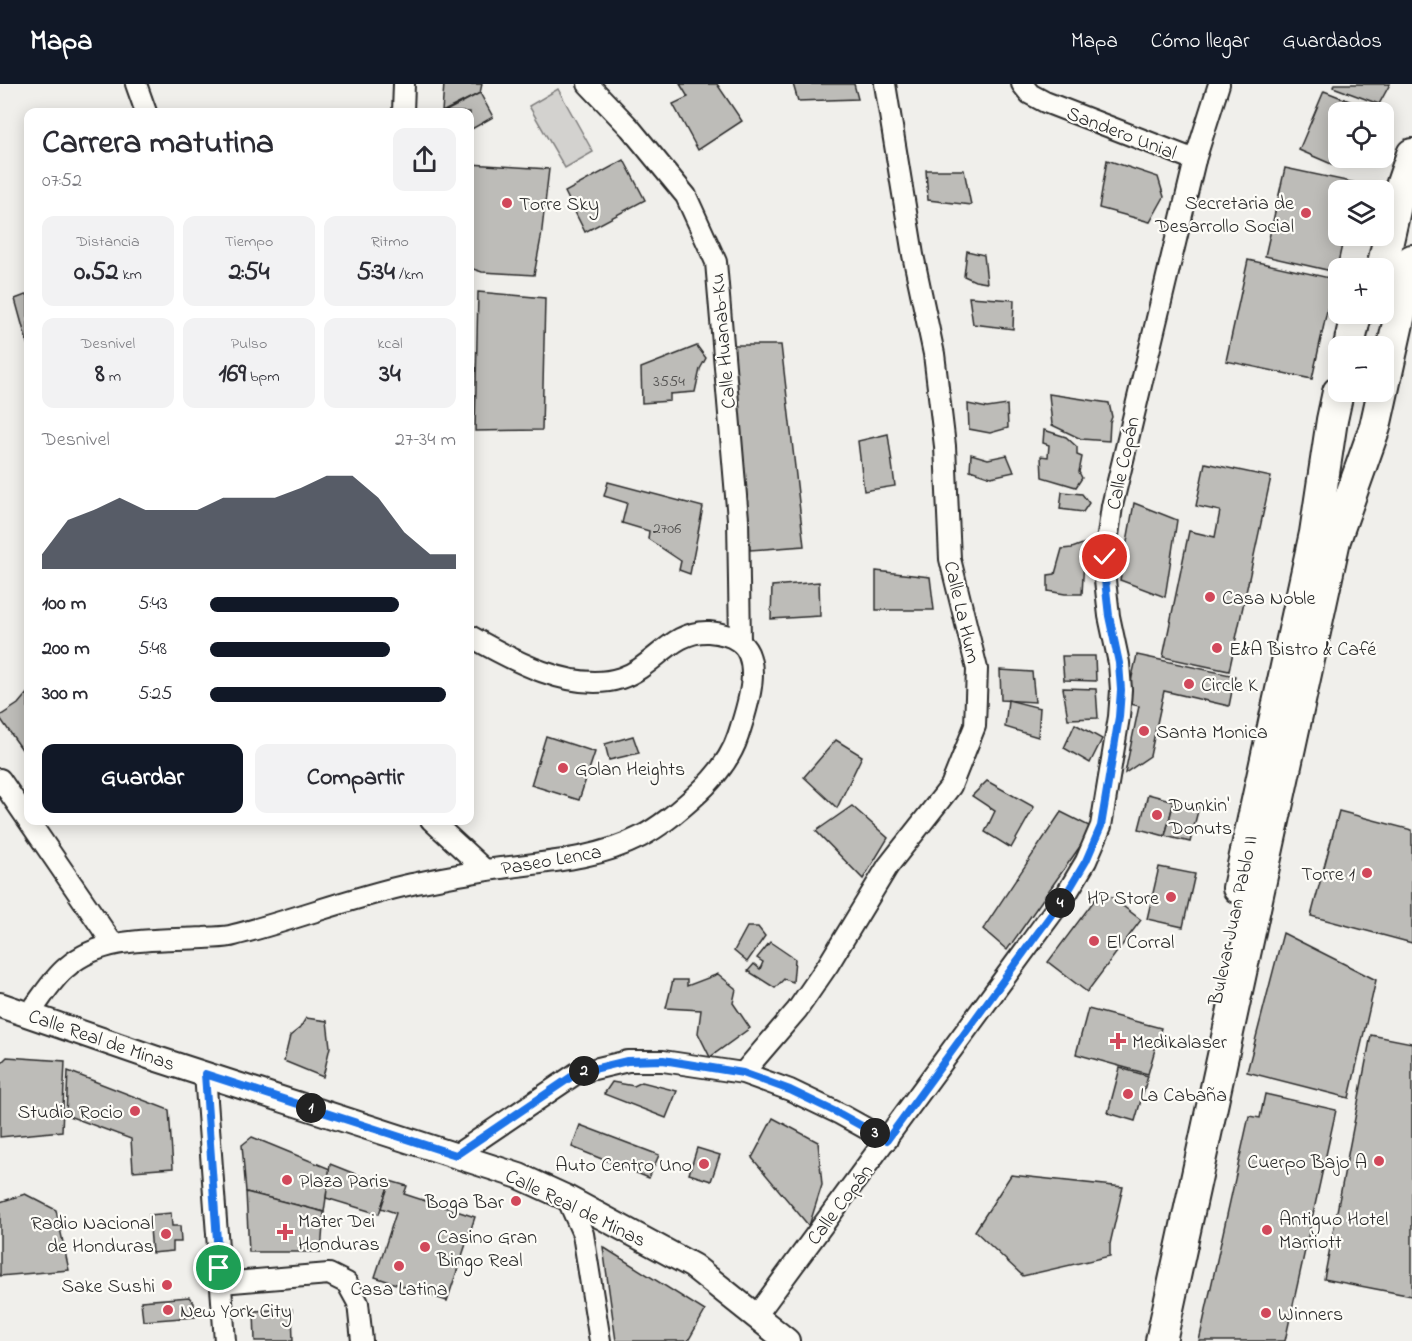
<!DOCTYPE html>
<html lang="es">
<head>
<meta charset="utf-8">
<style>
	body { margin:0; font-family:"Indie Flower",sans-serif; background:#f2f2f3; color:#2b2b33; height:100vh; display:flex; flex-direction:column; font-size:22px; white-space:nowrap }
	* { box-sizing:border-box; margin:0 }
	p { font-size:20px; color:#7c7c81 }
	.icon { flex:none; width:33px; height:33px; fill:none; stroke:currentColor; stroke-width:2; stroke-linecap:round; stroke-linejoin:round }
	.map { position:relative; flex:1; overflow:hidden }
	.sheet { position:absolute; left:24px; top:24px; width:450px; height:717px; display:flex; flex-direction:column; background:#fff; border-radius:12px; box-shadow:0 3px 15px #0003 }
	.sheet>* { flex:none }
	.tools { position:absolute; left:1328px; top:18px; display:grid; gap:12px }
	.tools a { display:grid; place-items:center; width:66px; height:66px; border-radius:12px; background:#fff; box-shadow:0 3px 15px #0003; font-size:30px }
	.pin { position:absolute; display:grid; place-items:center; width:51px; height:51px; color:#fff; margin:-26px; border:3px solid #fff; border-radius:50%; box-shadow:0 2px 6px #0007 }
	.km { position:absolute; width:30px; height:30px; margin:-15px; border-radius:50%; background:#222; color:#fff; font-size:16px; line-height:30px; text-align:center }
	.round { display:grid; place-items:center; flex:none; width:63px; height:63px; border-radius:12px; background:#f2f2f3 }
	.summary { display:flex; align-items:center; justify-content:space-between; height:102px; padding:0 18px }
	h1 { font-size:33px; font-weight:700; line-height:45px }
	.figures { display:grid; grid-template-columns:repeat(3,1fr); gap:9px; height:102px; padding:6px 18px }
	.figures div { display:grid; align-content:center; border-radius:12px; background:#f2f2f3; text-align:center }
	.figures b { font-size:26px; font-weight:700 }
	.figures small { font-size:16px; font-weight:400 }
	.figures p { font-size:16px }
	.chart { height:168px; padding:12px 18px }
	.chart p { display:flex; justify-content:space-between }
	.chart svg { width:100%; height:108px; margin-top:6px; fill:#111827; opacity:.7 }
	.action { display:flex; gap:12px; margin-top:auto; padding:12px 18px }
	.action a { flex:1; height:69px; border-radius:12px; background:#111827; color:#fff; font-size:24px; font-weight:700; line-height:69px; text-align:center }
	.action a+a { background:#f2f2f3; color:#2b2b33 }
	ul { padding:0 18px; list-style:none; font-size:20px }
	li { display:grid; grid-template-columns:96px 72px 1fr; align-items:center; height:45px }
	li i { height:15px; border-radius:8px; background:#111827 }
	header { display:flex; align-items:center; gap:36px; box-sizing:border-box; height:84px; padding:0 30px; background:#111827; color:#fff }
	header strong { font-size:28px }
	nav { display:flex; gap:33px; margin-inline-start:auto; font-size:21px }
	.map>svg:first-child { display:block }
	.green { fill:#d3d2cf; stroke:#7f7e7d; stroke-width:1.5 }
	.building { fill:#bdbcb8; stroke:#2b2b2b; stroke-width:1.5 }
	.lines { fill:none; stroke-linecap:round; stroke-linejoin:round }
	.minor-casing { stroke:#2b2b2b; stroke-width:24 }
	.tertiary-casing { stroke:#2b2b2b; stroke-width:28 }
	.primary-casing { stroke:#2b2b2b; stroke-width:34 }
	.minor { stroke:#fdfcf7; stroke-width:20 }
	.tertiary { stroke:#fdfcf7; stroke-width:24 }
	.primary { stroke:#fdfcf7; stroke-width:30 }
	.route-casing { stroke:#fff; stroke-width:12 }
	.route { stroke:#1a73e8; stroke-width:8 }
	.poi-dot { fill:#d1495b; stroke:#fdfcf7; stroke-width:2 }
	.labels { text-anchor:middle; stroke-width:4.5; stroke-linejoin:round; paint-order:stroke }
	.number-label { font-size:16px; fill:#504f4e }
	.street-label { font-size:20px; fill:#2b2b2b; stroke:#fdfcf7 }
	.poi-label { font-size:20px; fill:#2b2b2b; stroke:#fdfcf7; text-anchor:start }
</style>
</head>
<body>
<header>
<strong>Mapa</strong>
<nav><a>Mapa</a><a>Cómo llegar</a><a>Guardados</a></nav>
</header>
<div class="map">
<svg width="1412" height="1257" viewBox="0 0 1412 1257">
	<rect width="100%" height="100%" fill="#f0efeb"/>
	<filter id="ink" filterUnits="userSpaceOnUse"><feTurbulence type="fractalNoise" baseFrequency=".0167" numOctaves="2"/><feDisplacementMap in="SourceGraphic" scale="12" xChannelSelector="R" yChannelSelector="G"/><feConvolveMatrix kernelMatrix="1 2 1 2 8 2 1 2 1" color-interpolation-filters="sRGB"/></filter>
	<g filter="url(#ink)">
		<!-- green -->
		<path class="green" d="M558,5L593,68L565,84L529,22Z"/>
		<!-- building -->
		<g class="building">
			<path d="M444,0H482L480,9L442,28Z"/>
			<path d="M680,0H717L742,37L698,66L673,20L688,13Z"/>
			<path d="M793,0H854L858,15L798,17Z"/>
			<path d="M1334,0H1390L1379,20L1333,3Z"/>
			<path d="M1324,7L1362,22L1359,28H1338V74H1340L1336,82L1299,66Z"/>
			<path d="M480,9L493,33L470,46V28H444Z"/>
			<path d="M624,76L645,116L585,148L565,108Z"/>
			<path d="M1107,76L1158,93L1164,113L1150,138L1099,124Z"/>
			<path d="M470,80L549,85L541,154L534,191L482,188L470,184Z"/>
			<path d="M1285,84L1356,99L1354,106H1338V152H1344L1336,188L1265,172Z"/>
			<path d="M926,86H964L971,121L928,116Z"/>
			<path d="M967,167L984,171L987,199L975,197L964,192Z"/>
			<path d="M1248,176L1334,195L1312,295L1226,277Z"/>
			<path d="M478,208L545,214L542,346L475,347Z"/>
			<path d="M28,210V262L15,215Z"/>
			<path d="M969,213L1014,216L1013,245L973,240Z"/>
			<path d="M732,261H781L804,462L750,466Z"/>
			<path d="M697,262L706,274L700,285L695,308L670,310V317L642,319L641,284Z"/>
			<path d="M1049,310L1109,319L1112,333L1110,338L1109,357L1081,355L1052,341Z"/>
			<path d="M968,320L987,324L1007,321L1008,344L990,349L969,345Z"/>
			<path d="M1044,346L1066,353L1077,363V371L1082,373L1079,388L1082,394L1076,403L1042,393L1041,372L1048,373L1049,361L1043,359Z"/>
			<path d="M888,350L895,402L864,407L858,357Z"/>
			<path d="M971,370L988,375L1007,371L1014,388L991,393L970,386Z"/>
			<path d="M1205,379L1271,393L1229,587L1163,573L1189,447L1215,453L1220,427L1196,422Z"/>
			<path d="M608,398L703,423L690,490L679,486L681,477L648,455L649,447L622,439L627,419L604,412Z"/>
			<path d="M1062,408L1082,410L1089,419L1083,428L1060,425Z"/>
			<path d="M1134,419L1177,436L1165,513L1120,496Z"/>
			<path d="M1085,459L1082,510H1065L1048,507V491L1055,490L1062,465L1072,464Z"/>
			<path d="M876,487L930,493L934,526H876Z"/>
			<path d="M819,498L820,532L771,535L772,502Z"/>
			<path d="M1137,571L1235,592L1229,622L1164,607L1150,672L1125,689L1139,622L1126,619Z"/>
			<path d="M1062,572H1095L1096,597L1064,596Z"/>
			<path d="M1000,586L1032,588L1035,618L1001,616Z"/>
			<path d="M1063,604L1096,605L1098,634L1068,635Z"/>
			<path d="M28,608V674L0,634V632L18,620Z"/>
			<path d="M1008,616L1040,624L1038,653L1005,643Z"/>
			<path d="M1075,640L1102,655L1090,679L1064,664Z"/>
			<path d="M546,652L595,668L579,716L531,701Z"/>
			<path d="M633,652L639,669L609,676L605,660Z"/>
			<path d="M836,656L862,672L837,724L804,693Z"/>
			<path d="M987,697L1034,723L1011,764L985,748L995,727L972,712Z"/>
			<path d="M1148,710L1174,717L1165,752L1139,745Z"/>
			<path d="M1174,717L1199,723L1190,758L1165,752Z"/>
			<path d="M852,722L888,754L863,795L816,747Z"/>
			<path d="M1339,727L1412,746V859L1311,832Z"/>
			<path d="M1061,728L1093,744L1007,866L983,845Z"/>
			<path d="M1159,783L1195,790L1183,843L1147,835Z"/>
			<path d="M1102,806L1141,836L1087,908L1048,878Z"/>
			<path d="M747,843H758L765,852L747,878L734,867Z"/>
			<path d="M1283,849L1376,896L1349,1014L1247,988Z"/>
			<path d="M770,858L795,875L793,898L784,895L775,904L748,887L754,880L760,885L763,878L757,874Z"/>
			<path d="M718,890L736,905L733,919L750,944L710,973L698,949L701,926L666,924L673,896H687V902Z"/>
			<path d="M1088,925L1161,944L1148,990L1076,970Z"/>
			<path d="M306,934L327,937L330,963L323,993L284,977L290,952L300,944Z"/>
			<path d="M1371,951L1412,959V1212L1324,1195Z"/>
			<path d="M7,973L65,977L62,1047L0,1053V980Z"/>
			<path d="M1120,984L1148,992L1135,1037L1108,1029Z"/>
			<path d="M68,987L169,1026L173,1084L133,1087L131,1055L66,1031Z"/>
			<path d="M612,998L634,1002L642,998L677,1007L666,1034L604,1010Z"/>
			<path d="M1265,1010L1336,1026L1285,1257H1199L1249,1032L1260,1034Z"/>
			<path d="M773,1034L818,1058L822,1101L809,1142L752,1074Z"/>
			<path d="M580,1041L659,1071L649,1094L572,1063Z"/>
			<path d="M252,1053L330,1085L324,1128L246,1108L242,1061Z"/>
			<path d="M697,1064L720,1071L711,1097L689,1090Z"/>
			<path d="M330,1080L388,1103L379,1130L326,1114Z"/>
			<path d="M1011,1091L1123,1103L1110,1160V1172L1023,1192L975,1147Z"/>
			<path d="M390,1097L407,1102L404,1110L475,1133L447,1217L375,1193L396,1129L381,1124Z"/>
			<path d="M246,1108L324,1128L321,1168H249Z"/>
			<path d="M25,1110L56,1126L69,1186L0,1192V1118Z"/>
			<path d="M171,1129L172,1142H180L181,1158H173V1167L152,1169L149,1131Z"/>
			<path d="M603,1163L705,1227L688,1257H616Z"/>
			<path d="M189,1213L194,1219L195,1233L143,1237L141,1217Z"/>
			<path d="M292,1225L293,1257H255L254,1227Z"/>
		</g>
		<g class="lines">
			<!-- minor casing -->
			<g class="minor-casing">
				<g id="minor">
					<path d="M136,0L146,28"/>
					<path d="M588,0L630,44L686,112L716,178L738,435L740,558"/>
					<path d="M1022,0L1030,10L1045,18L1195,76"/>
					<path d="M403,28L404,0"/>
					<path d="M0,695L113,860"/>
					<path d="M431,736L485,786"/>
					<path d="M29,930C41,915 52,895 67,883C103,851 159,857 204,854C214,853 225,854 234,851C294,836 352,813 412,800C442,794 471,788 501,784C548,778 597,775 640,753C660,743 677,728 693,714C712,697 730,677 738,652C746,627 765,575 738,557C730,551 719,549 709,548C672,546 654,583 621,594C573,610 510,575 470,552"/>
					<path d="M743,989L797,926L828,881L888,782L951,702L975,642L977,585L950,475L945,362L934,270L913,171L885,0"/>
					<path d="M205,990L225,1257"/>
					<path d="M456,1071L577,989L628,977H663L743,989L790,1006L840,1030L887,1056"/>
					<path d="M567,1114L583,1150L600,1257"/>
					<path d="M221,1199L329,1190L347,1199L358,1219L362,1257"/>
					<path d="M756,1232L1067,809L1086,777L1101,742L1119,633L1121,606L1119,579L1109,532L1105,496V473L1112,422L1195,76L1219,0"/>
				</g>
			</g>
			<!-- tertiary casing -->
			<g class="tertiary-casing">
				<path id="tertiary" d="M0,921L154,974L519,1092L567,1114L693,1182L787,1257"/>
			</g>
			<!-- primary casing -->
			<g class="primary-casing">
				<g id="primary">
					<path d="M1382,184L1399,108L1412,70"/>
					<path d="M1349,262L1356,230"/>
					<path d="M1238,804L1315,449L1332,336L1338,308"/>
					<path d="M1161,1257L1335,456L1375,343L1412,176"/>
				</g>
			</g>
			<!-- minor -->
			<use href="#minor" class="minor"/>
			<!-- tertiary -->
			<use href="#tertiary" class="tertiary"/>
			<!-- primary -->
			<use href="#primary" class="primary"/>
		</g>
	</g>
	<g class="lines" filter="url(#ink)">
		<!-- route casing -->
		<g class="route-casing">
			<path id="route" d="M219,1184L205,990L456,1071L577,989L627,977L663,976L743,989L790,1006L840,1030L887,1056L1067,809L1086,777L1101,742L1119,633L1121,606L1119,579L1109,532L1105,496V473"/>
		</g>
		<!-- route -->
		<use href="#route" class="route"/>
	</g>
	<!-- markers -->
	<g class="poi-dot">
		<circle cx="507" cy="119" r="6"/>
		<circle cx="1306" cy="129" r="6"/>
		<circle cx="1210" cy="513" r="6"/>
		<circle cx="1217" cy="564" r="6"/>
		<circle cx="1189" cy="600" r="6"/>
		<circle cx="1144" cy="647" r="6"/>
		<circle cx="563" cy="684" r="6"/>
		<circle cx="1157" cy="731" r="6"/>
		<circle cx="1367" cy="789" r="6"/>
		<circle cx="1171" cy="813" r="6"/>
		<circle cx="1094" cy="857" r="6"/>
		<path d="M1115 948h6v6h6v6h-6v6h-6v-6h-6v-6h6z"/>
		<circle cx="1128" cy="1010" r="6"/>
		<circle cx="135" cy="1027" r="6"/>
		<circle cx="1379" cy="1077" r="6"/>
		<circle cx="704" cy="1080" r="6"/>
		<circle cx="287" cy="1096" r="6"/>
		<circle cx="516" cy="1117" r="6"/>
		<circle cx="1267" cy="1146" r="6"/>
		<path d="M282 1139h6v6h6v6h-6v6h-6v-6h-6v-6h6z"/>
		<circle cx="166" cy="1150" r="6"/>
		<circle cx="425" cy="1163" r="6"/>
		<circle cx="399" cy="1182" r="6"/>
		<circle cx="167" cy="1201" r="6"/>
		<circle cx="168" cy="1226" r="6"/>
		<circle cx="1266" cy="1229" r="6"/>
	</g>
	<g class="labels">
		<!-- number labels -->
		<g class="number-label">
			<text x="669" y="302">3554</text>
			<text x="667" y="449">2706</text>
		</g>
		<!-- street labels -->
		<g class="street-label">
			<text transform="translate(1122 48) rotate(21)" y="7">Sandero Unial</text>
			<text transform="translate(722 257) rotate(-95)" y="7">Calle Huanab-Ku</text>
			<text transform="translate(1122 379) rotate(-78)" y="7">Calle Copán</text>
			<text transform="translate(963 528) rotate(77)" y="7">Calle La Hum</text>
			<text transform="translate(551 775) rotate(-10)" y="7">Paseo Lenca</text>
			<text transform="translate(1232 836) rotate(-78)" y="7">Bulevar Juan Pablo II</text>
			<text transform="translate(102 955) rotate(19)" y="7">Calle Real de Minas</text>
			<text transform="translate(839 1120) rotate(-53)" y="7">Calle Copán</text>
			<text transform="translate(576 1123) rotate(26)" y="7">Calle Real de Minas</text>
		</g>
		<!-- poi labels -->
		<g class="poi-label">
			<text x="1294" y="125" text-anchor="end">Secretaria de<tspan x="1294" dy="23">Desarrollo Social</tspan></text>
			<text x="519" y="126">Torre Sky</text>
			<text x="1222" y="520">Casa Noble</text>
			<text x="1229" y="571">E&amp;A Bistro &amp; Café</text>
			<text x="1201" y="607">Circle K</text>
			<text x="1156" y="654">Santa Monica</text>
			<text x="575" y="691">Golan Heights</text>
			<text x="1169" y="727">Dunkin'<tspan x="1169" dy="23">Donuts</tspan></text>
			<text x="1355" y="796" text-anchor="end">Torre 1</text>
			<text x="1159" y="820" text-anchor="end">HP Store</text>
			<text x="1106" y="864">El Corral</text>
			<text x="1132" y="964">Medikalaser</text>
			<text x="1140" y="1017">La Cabaña</text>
			<text x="123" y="1034" text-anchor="end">Studio Rocio</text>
			<text x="1367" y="1084" text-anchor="end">Cuerpo Bajo A</text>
			<text x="692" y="1087" text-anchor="end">Auto Centro Uno</text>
			<text x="299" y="1103">Plaza Paris</text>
			<text x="504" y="1124" text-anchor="end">Boga Bar</text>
			<text x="1279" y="1141">Antiguo Hotel<tspan x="1279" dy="23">Marriott</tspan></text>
			<text x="298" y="1143">Mater Dei<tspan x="298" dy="23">Honduras</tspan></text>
			<text x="154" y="1145" text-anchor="end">Radio Nacional<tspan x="154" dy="23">de Honduras</tspan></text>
			<text x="437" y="1159">Casino Gran<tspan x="437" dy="23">Bingo Real</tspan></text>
			<text x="155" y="1208" text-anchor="end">Sake Sushi</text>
			<text x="399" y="1211" text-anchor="middle">Casa Latina</text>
			<text x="180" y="1233">New York City</text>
			<text x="1278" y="1236">Winners</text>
		</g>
	</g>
</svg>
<div class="tools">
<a><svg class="icon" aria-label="locate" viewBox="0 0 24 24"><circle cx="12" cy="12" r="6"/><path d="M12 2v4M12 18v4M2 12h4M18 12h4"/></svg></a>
<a><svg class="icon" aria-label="layers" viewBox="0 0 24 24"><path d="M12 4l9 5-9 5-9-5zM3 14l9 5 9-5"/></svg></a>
<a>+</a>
<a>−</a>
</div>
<div class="pin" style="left:219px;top:1184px;background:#1e9e55"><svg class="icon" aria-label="arrive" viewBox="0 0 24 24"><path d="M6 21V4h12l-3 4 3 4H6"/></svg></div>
<div class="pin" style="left:1105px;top:473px;background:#d93025"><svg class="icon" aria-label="check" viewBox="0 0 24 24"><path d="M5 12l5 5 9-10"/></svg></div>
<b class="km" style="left:311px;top:1024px">1</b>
<b class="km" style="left:584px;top:987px">2</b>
<b class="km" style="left:875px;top:1049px">3</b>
<b class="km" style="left:1060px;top:819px">4</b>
<section class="sheet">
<div class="summary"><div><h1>Carrera matutina</h1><p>07:52</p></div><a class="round"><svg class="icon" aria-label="share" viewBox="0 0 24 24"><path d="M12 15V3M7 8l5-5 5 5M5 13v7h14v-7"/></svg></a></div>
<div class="figures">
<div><p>Distancia</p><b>0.52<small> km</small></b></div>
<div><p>Tiempo</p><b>2:54</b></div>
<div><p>Ritmo</p><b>5:34<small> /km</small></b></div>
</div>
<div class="figures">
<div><p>Desnivel</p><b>8<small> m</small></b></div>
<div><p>Pulso</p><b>169<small> bpm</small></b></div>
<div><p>kcal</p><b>34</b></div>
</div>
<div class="chart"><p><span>Desnivel</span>27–34 m</p>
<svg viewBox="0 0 160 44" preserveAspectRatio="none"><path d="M0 44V38L10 24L20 20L30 15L40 20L50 20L60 20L70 15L80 15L90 15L100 11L110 6L120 6L130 15L140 29L150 38L160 38V44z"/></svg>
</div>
<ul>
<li><b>100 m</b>5:43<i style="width:77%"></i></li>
<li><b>200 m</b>5:48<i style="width:73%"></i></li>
<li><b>300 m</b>5:25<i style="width:96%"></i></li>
</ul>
<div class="action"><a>Guardar</a><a>Compartir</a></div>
</section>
</div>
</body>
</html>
